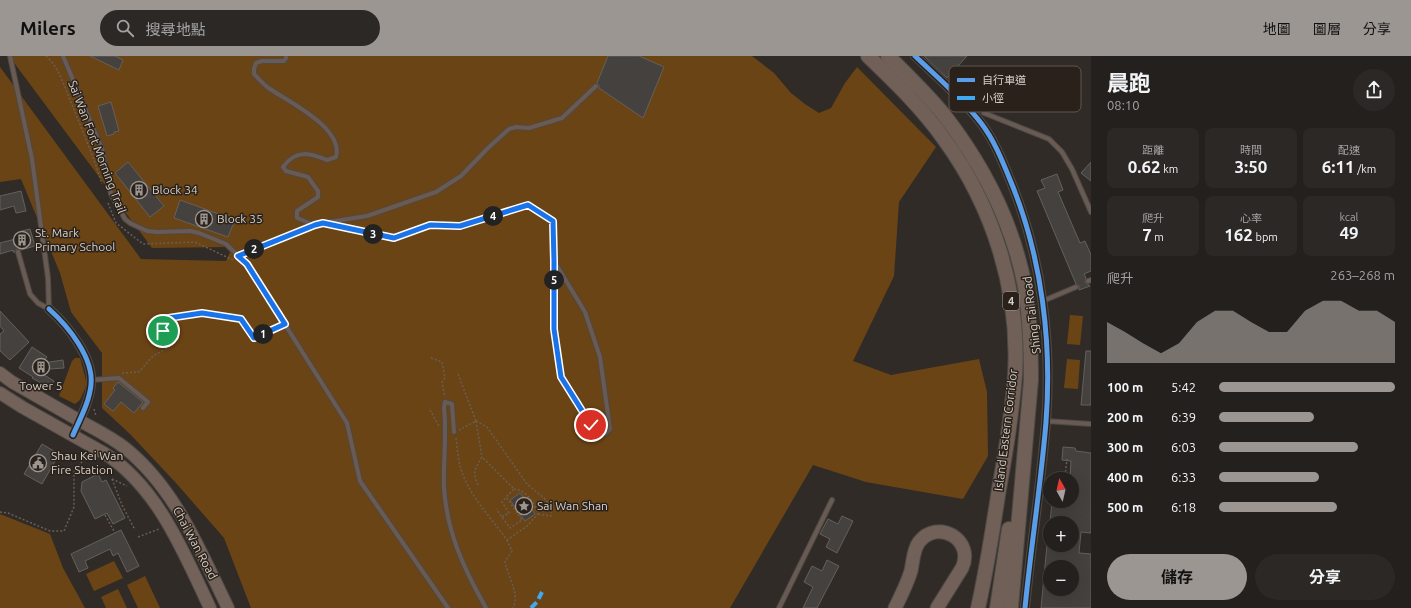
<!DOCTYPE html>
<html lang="zh-TW">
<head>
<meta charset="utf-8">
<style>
	body { margin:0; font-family:Ubuntu,"Noto Sans TC",sans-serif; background:#2c2826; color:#f1f3f6; height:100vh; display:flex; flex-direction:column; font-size:15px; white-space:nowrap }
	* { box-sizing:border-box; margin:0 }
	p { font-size:13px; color:#a3a3a4 }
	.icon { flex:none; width:22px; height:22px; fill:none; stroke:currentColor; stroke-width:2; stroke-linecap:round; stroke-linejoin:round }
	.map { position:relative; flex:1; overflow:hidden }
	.sheet { display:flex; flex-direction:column; background:#24201d; width:320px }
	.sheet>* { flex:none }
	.needle { width:26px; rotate:352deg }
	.tools { position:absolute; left:1043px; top:416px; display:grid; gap:8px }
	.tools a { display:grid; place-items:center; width:36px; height:36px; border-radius:50%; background:#24201d; box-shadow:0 4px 16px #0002,0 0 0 1px #413e3b; font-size:20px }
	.pin { position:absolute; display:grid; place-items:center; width:34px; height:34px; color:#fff; margin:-17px; border:2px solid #fff; border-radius:50%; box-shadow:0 1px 4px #0007 }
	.km { position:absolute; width:20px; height:20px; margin:-10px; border-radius:50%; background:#222; color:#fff; font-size:11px; line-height:20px; text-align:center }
	.round { display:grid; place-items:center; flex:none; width:42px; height:42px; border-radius:21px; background:#2c2826 }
	.overview { display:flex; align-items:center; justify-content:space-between; height:68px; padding:0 16px }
	h1 { font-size:22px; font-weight:700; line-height:30px }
	.metrics { display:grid; grid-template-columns:repeat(3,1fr); gap:6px; height:68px; padding:4px 16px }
	.metrics div { display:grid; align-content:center; border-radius:8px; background:#2c2826; text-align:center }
	.metrics b { font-size:17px; font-weight:700 }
	.metrics small { font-size:11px; font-weight:400 }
	.metrics p { font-size:11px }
	.chart { height:112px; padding:8px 16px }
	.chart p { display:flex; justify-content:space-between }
	.chart svg { width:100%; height:72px; margin-top:4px; fill:#9c9692; opacity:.7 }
	.cta { display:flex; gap:8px; margin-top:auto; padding:8px 16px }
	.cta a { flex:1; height:46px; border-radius:24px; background:#9c9692; color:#111; font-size:16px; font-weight:700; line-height:46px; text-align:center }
	.cta a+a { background:#2c2826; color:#f1f3f6 }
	ul { padding:0 16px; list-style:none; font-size:13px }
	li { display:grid; grid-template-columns:64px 48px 1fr; align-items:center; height:30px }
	li i { height:10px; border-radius:5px; background:#9c9692 }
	header { display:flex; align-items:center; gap:24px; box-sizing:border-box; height:56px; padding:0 20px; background:#9c9692; color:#111 }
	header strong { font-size:19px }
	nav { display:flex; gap:22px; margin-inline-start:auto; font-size:14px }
	.search { width:280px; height:36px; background:#2c2826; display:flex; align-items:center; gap:10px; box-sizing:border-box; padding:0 14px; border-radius:22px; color:#a3a3a4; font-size:15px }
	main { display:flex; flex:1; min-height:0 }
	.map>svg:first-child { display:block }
	.green { fill:#6b4415 }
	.building { fill:#44413e; stroke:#64605c; fill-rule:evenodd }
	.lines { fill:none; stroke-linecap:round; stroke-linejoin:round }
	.service-casing { stroke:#4d4945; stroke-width:6 }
	.minor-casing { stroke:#4d4945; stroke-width:10 }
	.primary-casing { stroke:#4d4945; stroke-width:14 }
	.trunk-casing { stroke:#4d4945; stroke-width:15 }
	.motorway-casing { stroke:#4d4945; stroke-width:16 }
	.path { stroke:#685e58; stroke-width:1.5; stroke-dasharray:2 2; stroke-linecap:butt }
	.service { stroke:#695b53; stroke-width:4 }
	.minor { stroke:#695b53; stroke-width:8 }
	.primary { stroke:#736259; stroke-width:12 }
	.trunk { stroke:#726158; stroke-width:13 }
	.motorway { stroke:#706057; stroke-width:14 }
	.quiet { stroke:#3fa9f5; stroke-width:4; stroke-dasharray:8 4; stroke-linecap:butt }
	.cycleway-casing { stroke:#2a221a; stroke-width:8 }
	.cycleway { stroke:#5a9eea; stroke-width:5 }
	.route-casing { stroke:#fff; stroke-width:8 }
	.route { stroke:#1a73e8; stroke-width:5 }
	.labels { text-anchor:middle; stroke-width:3; stroke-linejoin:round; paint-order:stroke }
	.shield { fill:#2a221a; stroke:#a29c96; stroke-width:1 }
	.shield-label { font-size:11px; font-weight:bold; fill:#d6d0cb }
	.street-label { font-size:12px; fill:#d6d0cb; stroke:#2a221a }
	.poi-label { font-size:12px; fill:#d6d0cb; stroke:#2a221a; text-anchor:start }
	.key { fill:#2a221a; stroke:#5e564f; stroke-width:1 }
	.key-label { font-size:11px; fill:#d6d0cb }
</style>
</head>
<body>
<header>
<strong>Milers</strong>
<div class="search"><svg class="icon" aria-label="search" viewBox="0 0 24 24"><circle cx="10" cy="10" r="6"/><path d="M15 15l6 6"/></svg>搜尋地點</div>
<nav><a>地圖</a><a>圖層</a><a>分享</a></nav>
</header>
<main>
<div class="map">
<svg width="1091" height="552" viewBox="0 0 1091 552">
	<rect width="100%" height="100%" fill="#302b27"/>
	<!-- green -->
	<g class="green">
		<path d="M9,0H752L774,17L791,37L805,48L819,57L831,52L845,27L857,11L936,91L899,146L894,220L853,305L891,319L979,303L987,336L988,400L963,443L866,426L813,409L730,552H251L224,482L176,427L130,378L102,352V297L71,256L60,217L21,123L0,126V11L141,203L226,205L232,192L229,191L152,192Z"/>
		<path d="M1070,259L1083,260L1080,289L1067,288Z"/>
		<path d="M75,302H80L87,328L80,344L75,348L59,340L72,305Z"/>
		<path d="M1067,303L1080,304L1078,333L1064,332Z"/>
		<path d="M0,458L50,478L63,512L85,552H0Z"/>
		<path d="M114,505L123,522L94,535L86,518Z"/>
		<path d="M145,520L160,552H138L127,529Z"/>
		<path d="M118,533L127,552H106L101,541Z"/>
	</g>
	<!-- building -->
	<g class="building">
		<path d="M90,0H115L123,4L119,14Z"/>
		<path d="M608,0H639L664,11L643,62L599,32V29L597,27Z"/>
		<path d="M924,0H967L947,22Z"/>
		<path d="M111,46L119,75L114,76V78L107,80L98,50Z"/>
		<path d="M128,106L164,150L150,161L115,117Z"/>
		<path d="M1091,106V125L1081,117Z"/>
		<path d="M1057,118L1063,134L1058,136L1080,187L1085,185L1091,199V215L1084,218L1086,222L1085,226L1090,230L1079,234V230L1076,228L1037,135L1045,132L1041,124Z"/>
		<path d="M21,135L26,155L16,157L14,150L0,154V140Z"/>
		<path d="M180,144L235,164L228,181L174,162Z"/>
		<path d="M30,173L35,190L21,194L17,193L15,196H13V194L0,198V187L23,181L22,175Z"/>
		<path d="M0,255L29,286L10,304L0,295V278L4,275L0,270Z"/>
		<path d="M32,291L47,301L43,307L63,304L64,312L36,314L54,325L50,332L32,322L33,321L19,312Z"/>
		<path d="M1086,295H1091V349H1081Z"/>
		<path d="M118,326L143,346L134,357L121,346L113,355L104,348L115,334L113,332Z"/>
		<path d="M42,388L59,398L42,428L24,418Z"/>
		<path d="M1063,391L1075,392L1076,395L1091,397V477L1081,476L1079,497L1091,498V552H1041L1047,489H1072V467H1050L1052,445H1072V423H1070L1071,405L1062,404ZM1050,511H1072V533H1050Z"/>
		<path d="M98,418L102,426L106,424L125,462L113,468L107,457L95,463L81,435L82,426Z"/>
		<path d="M520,437L535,458L525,465L510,444Z"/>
		<path d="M842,460L853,465L837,497L826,491L830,483L820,478L828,463L838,468Z"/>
		<path d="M121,474L139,510L127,516L118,497L113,500L110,493L85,505L88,512L79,516L71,498Z"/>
		<path d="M827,504L839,510L817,552H803L813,531L804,526L812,510L822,515Z"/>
	</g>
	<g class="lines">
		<!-- service casing -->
		<g class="service-casing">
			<g id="service">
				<path d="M10,0L32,103L48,222L49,253L38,247L30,238L18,196"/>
				<path d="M63,0L102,93L111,138L125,163L130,167L147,175L157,176L190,175L199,177L226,188L247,208L347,367L360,425L448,552"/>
				<path d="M286,0V2L284,5H262L256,7L254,13V18C259,23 264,29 270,33C289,46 344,72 336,101L327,104C310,97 296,93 283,111L286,115L308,121L318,135V141L297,155V162L314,169"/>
				<path d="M984,57L1049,83L1062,96L1072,113L1091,156"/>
				<path d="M323,167L394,182L429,169L460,170L528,149L553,165L554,205L585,256L600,301L610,373L605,378L591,369L561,321L554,273V205"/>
				<path d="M238,200L315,169L323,167L367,160L436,136L461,120L488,92L509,73L516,71L529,72L562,62L596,30"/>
				<path d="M1088,225L1091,224"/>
				<path d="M1043,245L1076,231"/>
				<path d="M91,324L119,322L148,346L143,352"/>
				<path d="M1046,365L1091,368"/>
				<path d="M454,376L452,348L445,346L444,352C447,379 443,405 444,432C447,477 464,513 486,552"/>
				<path d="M779,552L832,444"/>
			</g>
		</g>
		<!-- minor casing -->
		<g class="minor-casing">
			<g id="minor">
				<path d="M915,0C937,21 962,42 981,67C995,85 1004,109 1013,131C1042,204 1052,287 1046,366C1041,428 1031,490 1025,552"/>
				<path d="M49,253C68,270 94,302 91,329C89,347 80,363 73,379"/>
			</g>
		</g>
		<!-- primary casing -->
		<g class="primary-casing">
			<g id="primary">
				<path d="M0,317L12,326C33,338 54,350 75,362C92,372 110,380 125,392C176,433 200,495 228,552"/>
				<path d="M0,337L22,351L104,397C158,431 184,497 210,552"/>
			</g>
		</g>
		<!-- trunk casing -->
		<g class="trunk-casing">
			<path id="trunk" d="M895,552C901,540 907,528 911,515C913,506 913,494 919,486C938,462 975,484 962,512L937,552"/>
		</g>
		<!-- motorway casing -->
		<g class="motorway-casing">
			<g id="motorway">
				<path d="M868,0C895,26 922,52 944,83C993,150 1020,235 1015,319C1012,357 1006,395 999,433C993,472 987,512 978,552"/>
				<path d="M888,0C907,19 927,38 944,59C983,109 1013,168 1025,231C1030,262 1031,293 1031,324L1011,552"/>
				<path d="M997,552L1009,473"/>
			</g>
		</g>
		<!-- path -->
		<g class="path">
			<path d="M46,0C58,10 64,29 70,44C81,71 93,99 102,128"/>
			<path d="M108,147L116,167L143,188L195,186L233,204"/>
			<path d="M431,302L442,306L445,322L442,326L445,341"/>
			<path d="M122,317L139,316L153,300L172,289L173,279L163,275L162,263L202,257L241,263L254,282L280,271"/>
			<path d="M458,318L476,365L459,374"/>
			<path d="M94,353L96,360"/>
			<path d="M430,354L439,370"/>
			<path d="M476,365L487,371L527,428L544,442L552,452L551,460L538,458"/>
			<path d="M476,365L482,401"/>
			<path d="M456,382C457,391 458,401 460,410C468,439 490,460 507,484L526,471L538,458C534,446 526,434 514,433"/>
			<path d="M1065,420L1067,403"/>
			<path d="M112,423L127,430"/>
			<path d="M112,423L122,449L135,474"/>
			<path d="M478,429C472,415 475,413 482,401L514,433L506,441L522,464L510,472L496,453"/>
			<path d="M0,456L8,457L50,475H64L74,451V416L87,399"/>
			<path d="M105,459L115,477"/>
			<path d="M502,461L509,457L502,446L506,441"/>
			<path d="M138,481L159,473"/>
			<path d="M507,484L512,495L505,506C508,521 520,538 513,552"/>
		</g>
		<!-- service -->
		<use href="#service" class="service"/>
		<!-- minor -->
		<use href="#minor" class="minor"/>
		<!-- primary -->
		<use href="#primary" class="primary"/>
		<!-- trunk -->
		<use href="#trunk" class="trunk"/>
		<!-- motorway -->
		<use href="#motorway" class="motorway"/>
		<!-- quiet -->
		<path class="quiet" d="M531,552L537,546L542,536"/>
		<!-- cycleway casing -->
		<g class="cycleway-casing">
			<g id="cycleway">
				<path d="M915,0C937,21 962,42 981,67C995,85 1004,109 1013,131C1042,204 1052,287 1046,366C1041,428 1031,490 1025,552"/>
				<path d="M49,253C68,270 94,302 91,329C89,347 80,363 73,379"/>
			</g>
		</g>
		<!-- cycleway -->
		<use href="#cycleway" class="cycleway"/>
	</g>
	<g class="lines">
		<!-- route casing -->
		<g class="route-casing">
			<path id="route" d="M163,275L162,263L202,257L241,263L254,282L285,268L247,208L238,200L315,169L323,167L394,182L430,169L460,170L528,149L553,165L554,205V273L561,321L591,369"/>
		</g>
		<!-- route -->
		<use href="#route" class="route"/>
	</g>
	<!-- icons -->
	<defs>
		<g id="building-ring" transform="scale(0.9)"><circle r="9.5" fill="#2a221a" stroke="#9c9692" stroke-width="1.5"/><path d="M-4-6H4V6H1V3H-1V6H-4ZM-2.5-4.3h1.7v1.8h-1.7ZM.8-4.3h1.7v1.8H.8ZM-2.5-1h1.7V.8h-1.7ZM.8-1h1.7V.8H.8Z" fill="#9c9692"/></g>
		<g id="civic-ring" transform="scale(0.9)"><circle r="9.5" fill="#2a221a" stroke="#9c9692" stroke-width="1.5"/><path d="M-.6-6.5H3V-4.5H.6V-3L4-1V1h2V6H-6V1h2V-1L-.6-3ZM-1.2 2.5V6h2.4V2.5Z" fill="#9c9692"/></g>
		<g id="sight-ring" transform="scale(0.9)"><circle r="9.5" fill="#2a221a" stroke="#9c9692" stroke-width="1.5"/><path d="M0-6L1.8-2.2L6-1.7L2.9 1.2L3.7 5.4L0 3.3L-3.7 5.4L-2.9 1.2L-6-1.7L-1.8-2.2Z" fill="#9c9692"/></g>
	</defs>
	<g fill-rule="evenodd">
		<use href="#building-ring" x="139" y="134"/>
		<use href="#building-ring" x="204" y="163"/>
		<use href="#building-ring" x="22" y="184"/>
		<use href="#building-ring" x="41" y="311"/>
		<use href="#civic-ring" x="38" y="407"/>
		<use href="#sight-ring" x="524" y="450"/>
	</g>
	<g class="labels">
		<!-- shield labels -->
		<rect class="shield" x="1003" y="236" width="16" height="18" rx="3"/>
		<g class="shield-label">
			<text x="1011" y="249">4</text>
		</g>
		<!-- street labels -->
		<g class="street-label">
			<text transform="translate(97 91) rotate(69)" y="4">Sai Wan Fort Morning Trail</text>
			<text transform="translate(1032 259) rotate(-97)" y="4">Shing Tai Road</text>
			<text transform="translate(1006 374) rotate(-83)" y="4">Island Eastern Corridor</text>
			<text transform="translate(195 487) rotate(62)" y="4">Chai Wan Road</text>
		</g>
		<!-- poi labels -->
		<g class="poi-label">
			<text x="152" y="138">Block 34</text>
			<text x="217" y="167">Block 35</text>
			<text x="35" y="181">St. Mark<tspan x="35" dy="14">Primary School</tspan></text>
			<text x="41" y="334" text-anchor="middle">Tower 5</text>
			<text x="51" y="404">Shau Kei Wan<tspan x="51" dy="14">Fire Station</tspan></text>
			<text x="537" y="454">Sai Wan Shan</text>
		</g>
	</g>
	<!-- legend -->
	<rect x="949" y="10" width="132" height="46" rx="6" class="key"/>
	<rect x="957" y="22" width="18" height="4" fill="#5a9eea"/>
	<rect x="957" y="40" width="18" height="4" fill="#3fa9f5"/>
	<g class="key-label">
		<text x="982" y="28">自行車道</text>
		<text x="982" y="46">小徑</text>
	</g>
</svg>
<div class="tools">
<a><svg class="needle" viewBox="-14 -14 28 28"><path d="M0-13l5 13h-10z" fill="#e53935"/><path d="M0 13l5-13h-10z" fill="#a3a3a4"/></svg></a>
<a>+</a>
<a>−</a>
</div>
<div class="pin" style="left:163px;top:275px;background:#1e9e55"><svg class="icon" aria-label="arrive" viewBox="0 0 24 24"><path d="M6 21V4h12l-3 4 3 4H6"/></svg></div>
<div class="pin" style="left:591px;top:369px;background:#d93025"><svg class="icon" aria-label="check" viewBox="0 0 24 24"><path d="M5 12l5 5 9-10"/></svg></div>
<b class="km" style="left:263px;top:278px">1</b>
<b class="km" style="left:254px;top:193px">2</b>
<b class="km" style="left:373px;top:178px">3</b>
<b class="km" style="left:493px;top:160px">4</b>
<b class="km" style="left:554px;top:224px">5</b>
</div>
<section class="sheet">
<div class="overview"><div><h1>晨跑</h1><p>08:10</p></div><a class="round"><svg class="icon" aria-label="share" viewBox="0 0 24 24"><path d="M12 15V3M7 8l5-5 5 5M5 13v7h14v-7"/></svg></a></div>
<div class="metrics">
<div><p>距離</p><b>0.62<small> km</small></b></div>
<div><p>時間</p><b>3:50</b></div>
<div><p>配速</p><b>6:11<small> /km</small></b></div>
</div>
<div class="metrics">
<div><p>爬升</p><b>7<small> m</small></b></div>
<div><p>心率</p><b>162<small> bpm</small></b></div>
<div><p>kcal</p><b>49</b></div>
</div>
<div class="chart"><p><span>爬升</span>263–268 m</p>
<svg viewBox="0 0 160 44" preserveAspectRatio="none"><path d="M0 44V19L10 25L20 32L30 38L40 32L50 19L60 12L70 12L80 19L90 25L100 25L110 12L120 6L130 6L140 12L150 12L160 19V44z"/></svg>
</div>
<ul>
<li><b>100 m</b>5:42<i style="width:100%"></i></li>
<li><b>200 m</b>6:39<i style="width:54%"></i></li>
<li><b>300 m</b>6:03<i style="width:79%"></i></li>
<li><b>400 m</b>6:33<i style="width:57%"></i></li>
<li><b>500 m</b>6:18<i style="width:67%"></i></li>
</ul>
<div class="cta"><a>儲存</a><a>分享</a></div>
</section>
</main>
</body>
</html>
